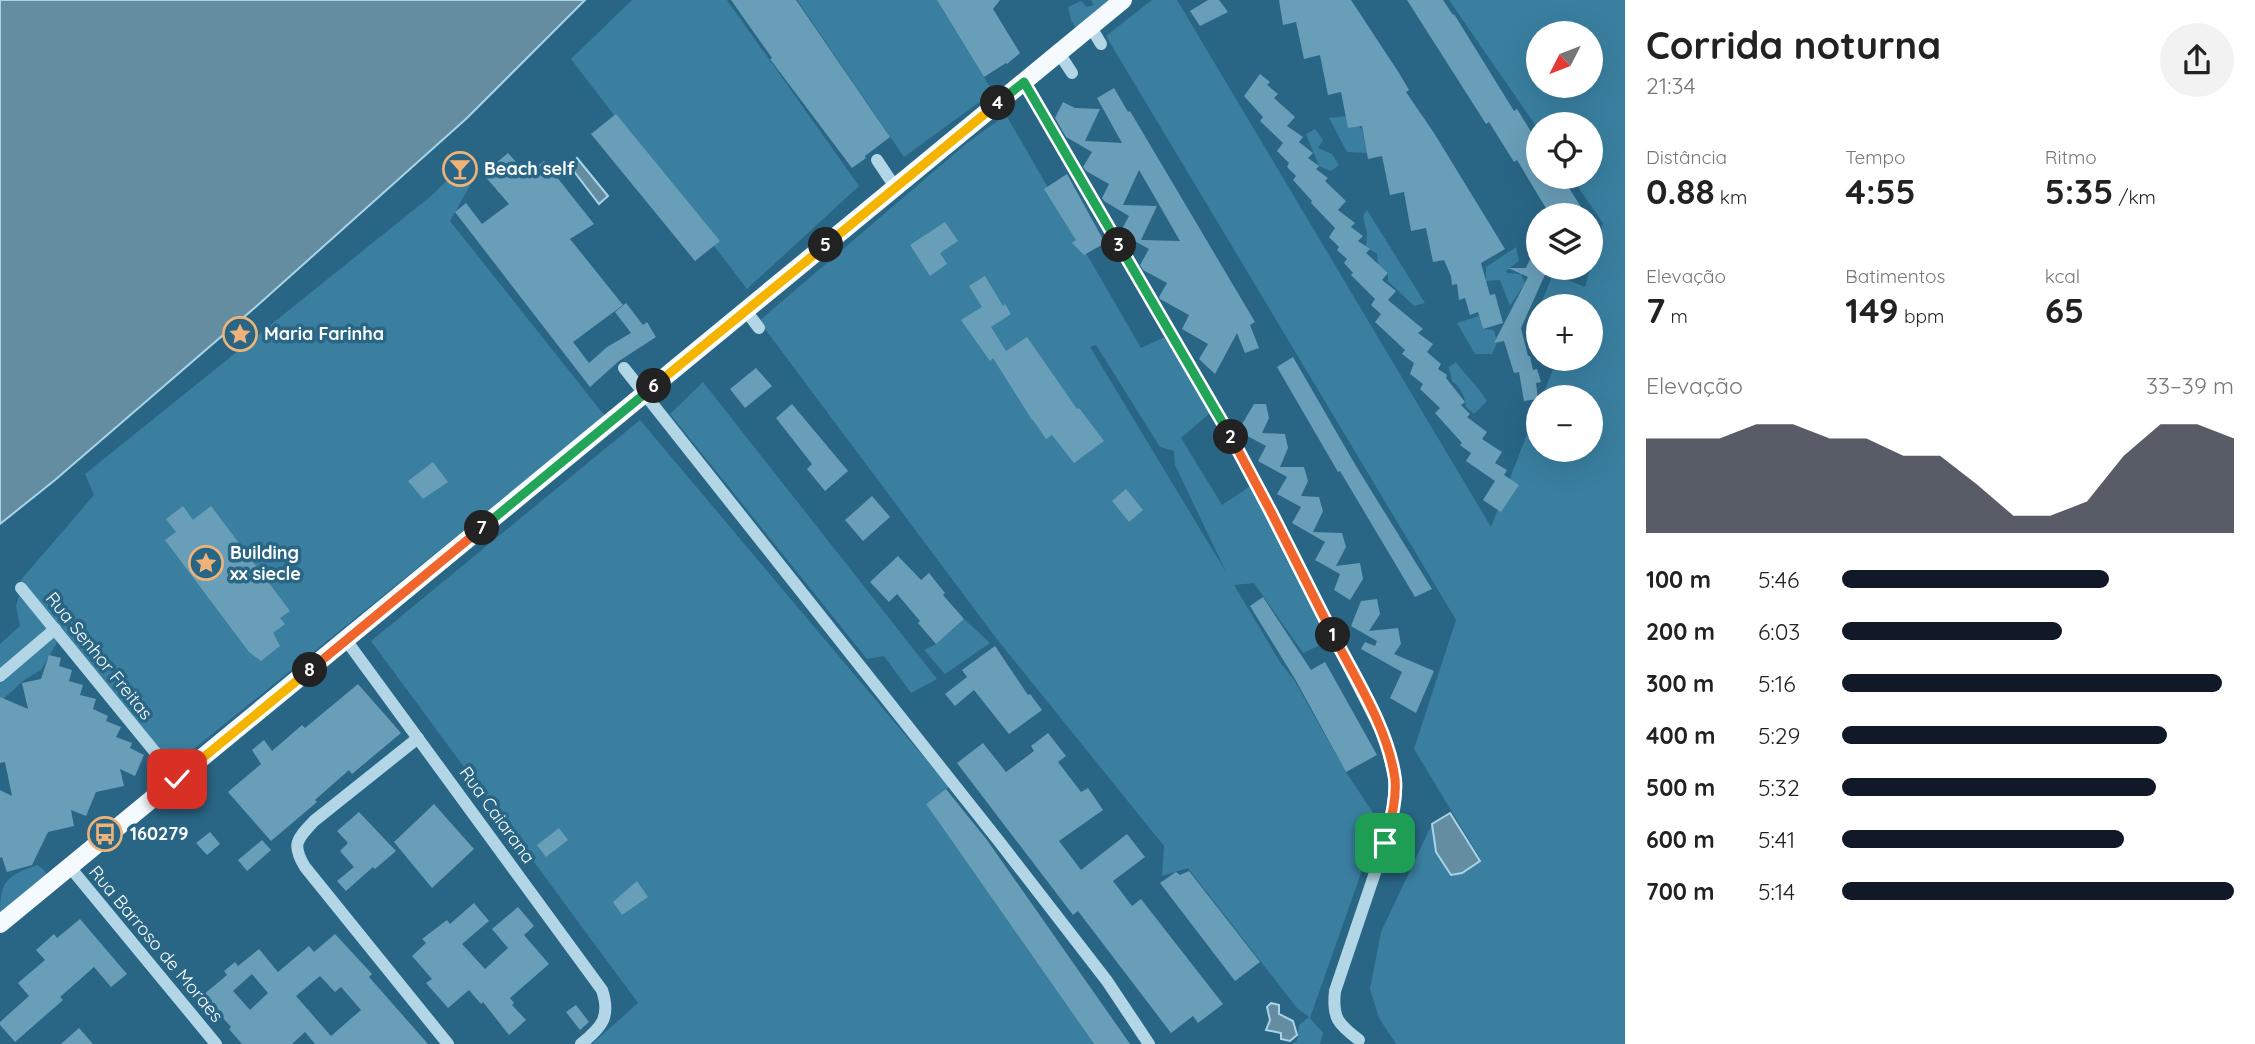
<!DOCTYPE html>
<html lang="pt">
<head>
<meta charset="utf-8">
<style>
	body { margin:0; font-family:Quicksand,sans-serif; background:#f2f2f2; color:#222; height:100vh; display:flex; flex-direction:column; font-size:26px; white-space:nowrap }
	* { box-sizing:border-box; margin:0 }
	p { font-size:23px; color:#767676 }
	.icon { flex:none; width:38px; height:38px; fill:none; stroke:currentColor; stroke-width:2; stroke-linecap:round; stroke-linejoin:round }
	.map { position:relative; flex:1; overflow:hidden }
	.panel { display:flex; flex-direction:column; background:#fff; width:630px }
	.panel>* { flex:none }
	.needle { width:46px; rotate:228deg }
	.tools { position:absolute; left:1526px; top:21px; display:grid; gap:14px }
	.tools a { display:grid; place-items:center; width:77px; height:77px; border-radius:50%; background:#fff; box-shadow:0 7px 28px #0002; font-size:35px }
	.pin { position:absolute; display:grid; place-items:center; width:60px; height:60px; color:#fff; margin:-30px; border-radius:14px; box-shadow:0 4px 10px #0006 }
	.km { position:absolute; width:35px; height:35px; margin:-18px; border-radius:50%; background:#222; color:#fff; font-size:19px; line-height:35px; text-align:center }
	.round { display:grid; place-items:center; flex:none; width:74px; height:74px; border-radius:37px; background:#f2f2f2 }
	.headline { display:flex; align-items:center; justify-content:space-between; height:119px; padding:0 21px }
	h1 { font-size:38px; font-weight:700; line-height:52px }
	.stats { display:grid; grid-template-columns:repeat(3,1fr); gap:10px; height:119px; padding:7px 21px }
	.stats div { display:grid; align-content:center }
	.stats b { font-size:35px; font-weight:700 }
	.stats small { font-size:19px; font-weight:400 }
	.stats p { font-size:19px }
	.chart { height:196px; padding:14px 21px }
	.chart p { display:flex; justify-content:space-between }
	.chart svg { width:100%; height:126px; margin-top:7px; fill:#111827; opacity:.7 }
	ul { padding:0 21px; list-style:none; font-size:23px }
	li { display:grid; grid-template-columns:112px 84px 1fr; align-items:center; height:52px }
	li i { height:18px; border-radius:9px; background:#111827 }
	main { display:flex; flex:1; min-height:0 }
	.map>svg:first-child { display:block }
	.green { fill:#3a7fa0; fill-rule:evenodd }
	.water { fill:#658da2; stroke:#a8d4e7; stroke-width:2 }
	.building { fill:#699eb8; fill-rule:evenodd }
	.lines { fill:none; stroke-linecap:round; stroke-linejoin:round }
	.minor { stroke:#b3d6e7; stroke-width:12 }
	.major { stroke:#f5fafe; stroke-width:18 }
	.split-1-casing { stroke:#fff; stroke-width:14 }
	.split-2-casing { stroke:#fff; stroke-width:14 }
	.split-3-casing { stroke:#fff; stroke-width:14 }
	.split-4-casing { stroke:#fff; stroke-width:14 }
	.split-5-casing { stroke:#fff; stroke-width:14 }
	.split-6-casing { stroke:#fff; stroke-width:14 }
	.split-7-casing { stroke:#fff; stroke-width:14 }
	.split-8-casing { stroke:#fff; stroke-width:14 }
	.split-9-casing { stroke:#fff; stroke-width:14 }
	.split-1 { stroke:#f0652b; stroke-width:9 }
	.split-2 { stroke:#f0652b; stroke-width:9 }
	.split-3 { stroke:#22a559; stroke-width:9 }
	.split-4 { stroke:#22a559; stroke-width:9 }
	.split-5 { stroke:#f5b400; stroke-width:9 }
	.split-6 { stroke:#f5b400; stroke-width:9 }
	.split-7 { stroke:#22a559; stroke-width:9 }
	.split-8 { stroke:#f0652b; stroke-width:9 }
	.split-9 { stroke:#f5b400; stroke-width:9 }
	.labels { text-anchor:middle; stroke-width:7; stroke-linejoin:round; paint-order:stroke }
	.poi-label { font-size:18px; font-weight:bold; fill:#fff; stroke:#296585; text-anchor:start }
	.street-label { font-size:18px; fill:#fff; stroke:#296585 }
</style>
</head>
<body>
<main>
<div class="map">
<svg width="1625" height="1044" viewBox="0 0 1625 1044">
	<rect width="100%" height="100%" fill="#296585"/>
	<!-- green -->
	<g class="green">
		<path d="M632,0H727L859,186L747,289L571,59Z"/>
		<path d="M797,0H937L993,92L904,157Z"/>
		<path d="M1091,0H1114L1077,30L1071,20L1068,7L1081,1L1087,7L1094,5Z"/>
		<path d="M1152,0H1177L1491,527L1538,406V450H1591V397H1542L1557,359H1591V306H1540L1553,274L1585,287L1603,223L1571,177H1591V124H1538V129L1449,0H1625V1044H1396L1379,1018L1370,989L1381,932L1432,824L1436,852L1462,873L1481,860L1414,749L1456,620L1106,36ZM1538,33H1591V86H1538Z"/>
		<path d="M1006,115L1141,348L1167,336L1210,413L1181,438L1222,505L1252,485L1329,641L1303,653L1254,583L1234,585L1280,662L1294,680L1346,772L1379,822L1310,1018L1323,1033L1320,1044H1292L1297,1041L1299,1025L1309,1017L1297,1008L1188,868L1162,876L1164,846L996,638L759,321L967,143ZM1096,345L1160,447L1174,451L1175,465L1226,572L1090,347Z"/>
		<path d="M1346,116L1362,129L1367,153L1347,152L1329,118Z"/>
		<path d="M1315,129L1323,140L1318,148L1332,154L1339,165L1331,171L1319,166L1306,134Z"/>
		<path d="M457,171L472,182L450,221L605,416L169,769L20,581L94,495L85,474L431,196Z"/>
		<path d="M1367,210L1425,303L1414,306L1388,281V273L1378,265L1377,254L1366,247L1367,233L1363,216Z"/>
		<path d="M1516,247L1519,261L1506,271L1507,273L1521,274L1525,283L1510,306L1500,280L1486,281V267Z"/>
		<path d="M1479,316L1483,329L1494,330L1497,343L1492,354H1475L1457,323Z"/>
		<path d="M1456,362C1466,376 1478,386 1487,401L1474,414L1466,407C1465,396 1461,388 1452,381L1449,367Z"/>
		<path d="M703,382L937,679L911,693L884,656L867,659L670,414Z"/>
		<path d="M640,420L949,787L926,804L1094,1044H592L638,1003L371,641Z"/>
		<path d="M19,596L59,639L41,670L24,680L0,702V644L20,626L16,606Z"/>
		<path d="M964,619L990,643L945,674L924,650L936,644Z"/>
		<path d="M37,865L42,868L50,878L0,917C0,883 3,877 37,865Z"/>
	</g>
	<!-- water -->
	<g class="water">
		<path d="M0,0H585L467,118L259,304L55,480L0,524Z"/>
		<path d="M577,158L608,196L599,204L569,165Z"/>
		<path d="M1450,813L1480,861L1462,873L1451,875L1436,852L1432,824Z"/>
		<path d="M1271,1003L1279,1005V1014L1293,1021L1297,1035L1290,1041L1281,1039V1033L1266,1030L1270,1020L1267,1007Z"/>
	</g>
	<!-- building -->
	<g class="building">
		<path d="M731,0H796L890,137L865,156L866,158L852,168L770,59L772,58Z"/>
		<path d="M937,0H1000L993,9L1020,53L1007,64L1006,63L984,77Z"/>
		<path d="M1208,0H1219L1228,12L1200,26L1190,11Z"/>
		<path d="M1279,0H1351L1399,73L1409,90L1406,92L1434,133L1505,249L1481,263L1490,295L1495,294L1503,323L1483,329L1478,312L1470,315L1465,298L1459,300L1457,284L1452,285L1451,276L1444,260L1433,262L1426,228L1411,231L1404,192L1390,195L1382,156L1368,159L1362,126L1348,128L1341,92L1328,95L1320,55L1304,59L1296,22L1283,25Z"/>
		<path d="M1407,0H1443L1453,15L1454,14L1514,111L1517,109L1538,143V177H1562L1581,207L1568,215H1550L1517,160L1514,162L1489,122L1486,124Z"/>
		<path d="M1260,74L1270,82L1267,85L1278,94L1274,98L1295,117L1287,126L1303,137L1299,142L1313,153L1308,158L1319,166L1316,169L1328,178L1325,181L1346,201L1338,210L1355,223L1351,227L1363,236L1358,241L1370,249L1366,253L1388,273L1382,280L1396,291L1388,300L1423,329L1418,333L1433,344L1427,352L1441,364L1438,369L1447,375L1446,378L1465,402L1461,405L1470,414L1467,417L1487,432L1482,439L1502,452L1495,463L1507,470L1504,475L1519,485L1501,512L1483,500L1495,481L1466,461L1471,453L1460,445L1462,443L1435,413L1440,408L1420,389L1423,384L1410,374L1414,363L1402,354L1405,350L1375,322L1381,314L1371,305L1375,299L1351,275L1353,273L1344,263L1347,259L1337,250L1339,247L1329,237L1335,228L1311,203L1312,201L1293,180L1296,176L1287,167L1289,163L1277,151L1283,143L1260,121L1263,117L1244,96Z"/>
		<path d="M1114,88L1128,112L1130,111L1255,322L1250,325L1259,348L1245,353L1237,333L1215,374L1199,359L1208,344L1182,329L1189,315L1160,299L1159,297L1167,283L1143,270L1140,265L1149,249L1122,234L1121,231L1129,216L1104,201L1102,198L1109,184L1086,171L1083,167L1092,152L1066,137L1055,118L1063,102L1075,108L1100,109L1085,141L1122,143L1097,98ZM1139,170L1153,194L1180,241L1141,240L1157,206L1123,205Z"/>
		<path d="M616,114L720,241L695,261L591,134Z"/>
		<path d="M508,153L527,174L544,161L594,224L570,239L623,305L573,342L589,363L607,347L631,333L615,312L626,303L643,325L647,322L656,337L619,361L590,387L455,212L466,203L482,224L509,204L483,174Z"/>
		<path d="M1067,174L1105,243L1084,255L1072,243L1076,240L1044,189Z"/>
		<path d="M945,222L958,241L940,253L947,264L930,276L910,245Z"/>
		<path d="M1538,242V268H1548L1521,328L1528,356H1530L1533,370L1537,369L1541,382L1536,383L1538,399L1524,401L1519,372L1514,373L1504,341L1494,343L1528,277L1508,268H1526Z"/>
		<path d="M985,276L1003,306L1005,304L1011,314L991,327L1006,351L1027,337L1077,409L1079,408L1104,441L1074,463L1052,435L1046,439L1033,420H1032L993,358L990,361L961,320L982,307L969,286Z"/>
		<path d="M1293,357L1356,466L1432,589L1415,597L1340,471L1338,472L1277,367Z"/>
		<path d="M756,368L772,386L745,408L730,389Z"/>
		<path d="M792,404L848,471L825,491L807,469L812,464L776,418Z"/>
		<path d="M1254,404H1266L1269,418L1262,433L1285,434L1288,448L1280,467H1304L1308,481L1301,496L1319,497L1323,511L1313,532L1342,533L1346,547L1336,566L1360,563L1363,579L1350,600L1334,590L1340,574L1315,560L1325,542L1292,523L1301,507L1277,494L1287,477L1258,461L1266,446L1238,431Z"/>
		<path d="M433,462L448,482L423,499L408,481Z"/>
		<path d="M1126,489L1143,510L1129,522L1112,501Z"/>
		<path d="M872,496L890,517L863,541L845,520Z"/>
		<path d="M183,506L193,520L211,506L290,611L280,618L285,624L273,633L280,646L261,661L249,652L165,540L176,532L166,519Z"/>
		<path d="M898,556L921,580L929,573L945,593L943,595L964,619L936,644L918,623L920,621L897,594L889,602L870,582Z"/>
		<path d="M1263,597L1311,670L1325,662L1377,755L1346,772L1295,679L1250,606Z"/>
		<path d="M1377,599L1380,614L1369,631L1398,628L1401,644L1394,654L1434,671L1416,713L1390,698L1402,672L1361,649L1365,642L1375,646L1377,641L1351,626L1361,601Z"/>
		<path d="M995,646L1028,695L1030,694L1042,710L1009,734L974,690L955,706L945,694L967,677L962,670Z"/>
		<path d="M49,655L61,658L59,666L72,670L69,681L83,685L80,695L96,699L93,709L108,716L106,721L121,727L116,737L132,743L130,748L144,755L135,776L120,769L124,786L96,792L86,816L71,810L74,826L48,832L32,865L7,872L2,857L0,858V790L12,796L5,762L0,763V697L28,709L22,683L41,679Z"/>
		<path d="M358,684L401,733L352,774L349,770L315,800L317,802L271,841L228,792L261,764L252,750L264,740L272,751L302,725L305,728Z"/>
		<path d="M1048,733L1066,756L1058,762L1081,792L1088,788L1103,810L1059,841L1081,870L1127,834L1145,857L1113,881L1132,906L1141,899L1223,1004L1198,1023L1193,1016L1171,1033L1078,911L1073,915L957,763L983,743L1006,772L1034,751L1031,746Z"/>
		<path d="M946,789L987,840L1130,1044H1094L926,804Z"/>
		<path d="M434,804L474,849L432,888L394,842Z"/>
		<path d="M359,812L396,851L375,869L373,867L346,891L337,881L354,867L340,851L348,843L337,831Z"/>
		<path d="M559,828L568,840L546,857L537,845Z"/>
		<path d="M210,832L220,844L207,855L196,843Z"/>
		<path d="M262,840L271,850L247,871L238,860Z"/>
		<path d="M1189,871L1260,962L1235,981L1160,883L1176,872L1180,875Z"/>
		<path d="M637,881L648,897L622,915L613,902Z"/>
		<path d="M474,903L489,921L462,944L485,969L508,948L492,929L518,907L534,926L524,935L549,964L510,998L514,1003L512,1005L526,1020L509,1035L483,1002L481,1004L469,990L448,1008L426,983L432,979L412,956L426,943L422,939L447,920L450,924Z"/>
		<path d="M80,919L127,974L111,987L94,967L60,997L63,1000L15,1042L0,1025V1022L29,996L18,983L45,960L36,950L54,934L57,938Z"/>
		<path d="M335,934L372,974L369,977L428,1044H315L305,1032L292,1044H242L229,1029L231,1027L203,995L227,975L224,971L235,962L238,966L259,949L278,972L309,946L314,952ZM252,974L268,993L250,1010L233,991ZM320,976L335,992L341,987L361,1010L331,1036L296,996Z"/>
		<path d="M576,1005L589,1022L580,1030L566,1012Z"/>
		<path d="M79,1028L93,1044H61Z"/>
	</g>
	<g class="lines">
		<!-- minor -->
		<g class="minor">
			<path d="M1091,27L1101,44"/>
			<path d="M1059,53L1072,73"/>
			<path d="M1024,82L1239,452L1385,738L1395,781L1393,810L1385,843L1335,991C1332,1018 1338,1024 1359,1040"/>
			<path d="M877,160L895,187"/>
			<path d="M746,311L759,328"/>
			<path d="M624,368L998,840L1107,981L1149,1044"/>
			<path d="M21,588L177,779"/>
			<path d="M346,640L602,990C611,1017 602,1027 581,1044"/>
			<path d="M0,676L55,629"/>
			<path d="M418,738L314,821C297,839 291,844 305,867L448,1044"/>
			<path d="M69,866L216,1044"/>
		</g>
		<!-- major -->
		<path class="major" d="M0,924L1123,0"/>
	</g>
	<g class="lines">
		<!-- split-1 casing -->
		<g class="split-1-casing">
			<path id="split-1" d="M1333,635C1356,680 1388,728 1395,779C1397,800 1390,823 1385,843"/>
		</g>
		<!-- split-2 casing -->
		<g class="split-2-casing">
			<path id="split-2" d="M1231,437L1271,512L1333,635"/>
		</g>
		<!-- split-3 casing -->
		<g class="split-3-casing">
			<path id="split-3" d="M1119,245L1231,437"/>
		</g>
		<!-- split-4 casing -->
		<g class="split-4-casing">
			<path id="split-4" d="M998,103L1024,82L1119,245"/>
		</g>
		<!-- split-5 casing -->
		<g class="split-5-casing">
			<path id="split-5" d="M826,245L998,103"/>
		</g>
		<!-- split-6 casing -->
		<g class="split-6-casing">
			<path id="split-6" d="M654,386L826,245"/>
		</g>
		<!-- split-7 casing -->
		<g class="split-7-casing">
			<path id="split-7" d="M482,528L654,386"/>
		</g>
		<!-- split-8 casing -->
		<g class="split-8-casing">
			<path id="split-8" d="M310,670L482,528"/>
		</g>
		<!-- split-9 casing -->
		<g class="split-9-casing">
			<path id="split-9" d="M177,779L310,670"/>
		</g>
		<!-- split-1 -->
		<use href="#split-1" class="split-1"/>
		<!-- split-2 -->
		<use href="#split-2" class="split-2"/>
		<!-- split-3 -->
		<use href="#split-3" class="split-3"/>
		<!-- split-4 -->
		<use href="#split-4" class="split-4"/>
		<!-- split-5 -->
		<use href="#split-5" class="split-5"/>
		<!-- split-6 -->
		<use href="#split-6" class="split-6"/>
		<!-- split-7 -->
		<use href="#split-7" class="split-7"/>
		<!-- split-8 -->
		<use href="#split-8" class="split-8"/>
		<!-- split-9 -->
		<use href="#split-9" class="split-9"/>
	</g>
	<!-- icons -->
	<defs>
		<g id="bar-ring" transform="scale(1.75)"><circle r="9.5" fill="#296585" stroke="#efb37a" stroke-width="1.5"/><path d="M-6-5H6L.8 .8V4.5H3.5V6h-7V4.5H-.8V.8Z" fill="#efb37a"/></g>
		<g id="sight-ring" transform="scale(1.75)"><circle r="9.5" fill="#296585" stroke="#efb37a" stroke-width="1.5"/><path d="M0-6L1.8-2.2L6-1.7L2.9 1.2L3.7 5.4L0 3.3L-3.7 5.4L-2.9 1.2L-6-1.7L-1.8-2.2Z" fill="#efb37a"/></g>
		<g id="bus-ring" transform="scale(1.75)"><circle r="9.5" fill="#296585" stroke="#efb37a" stroke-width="1.5"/><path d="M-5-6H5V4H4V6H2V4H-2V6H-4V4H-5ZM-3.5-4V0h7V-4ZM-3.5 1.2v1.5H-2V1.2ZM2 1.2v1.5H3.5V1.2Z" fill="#efb37a"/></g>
	</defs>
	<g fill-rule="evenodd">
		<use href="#bar-ring" x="460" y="169"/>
		<use href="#sight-ring" x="240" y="334"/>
		<use href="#sight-ring" x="206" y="563"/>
		<use href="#bus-ring" x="105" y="834"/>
	</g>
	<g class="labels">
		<!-- poi labels -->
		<g class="poi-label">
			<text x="484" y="175">Beach self</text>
			<text x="264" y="340">Maria Farinha</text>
			<text x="230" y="559">Building<tspan x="230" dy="21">xx siecle</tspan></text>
			<text x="130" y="840">160279</text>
		</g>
		<!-- street labels -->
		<g class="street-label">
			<text transform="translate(99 656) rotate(51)" y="6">Rua Senhor Freitas</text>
			<text transform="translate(497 815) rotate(54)" y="6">Rua Caiarana</text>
			<text transform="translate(156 944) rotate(50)" y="6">Rua Barroso de Moraes</text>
		</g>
	</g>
</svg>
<div class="tools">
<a><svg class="needle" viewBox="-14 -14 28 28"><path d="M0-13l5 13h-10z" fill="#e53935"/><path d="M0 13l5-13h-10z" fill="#767676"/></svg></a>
<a><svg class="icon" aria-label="locate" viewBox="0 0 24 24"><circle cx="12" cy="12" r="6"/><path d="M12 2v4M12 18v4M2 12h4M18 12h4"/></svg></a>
<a><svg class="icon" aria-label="layers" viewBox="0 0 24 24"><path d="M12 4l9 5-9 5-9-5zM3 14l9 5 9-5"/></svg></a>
<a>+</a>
<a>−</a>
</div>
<div class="pin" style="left:1385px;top:843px;background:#1e9e55"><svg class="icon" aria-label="arrive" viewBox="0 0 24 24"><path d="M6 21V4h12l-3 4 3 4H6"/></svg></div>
<div class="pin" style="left:177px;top:779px;background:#d93025"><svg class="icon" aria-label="check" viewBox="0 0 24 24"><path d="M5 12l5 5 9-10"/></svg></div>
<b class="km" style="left:1333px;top:635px">1</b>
<b class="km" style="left:1231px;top:437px">2</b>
<b class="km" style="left:1119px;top:245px">3</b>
<b class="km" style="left:998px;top:103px">4</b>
<b class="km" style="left:826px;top:245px">5</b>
<b class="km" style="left:654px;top:386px">6</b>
<b class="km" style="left:482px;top:528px">7</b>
<b class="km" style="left:310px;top:670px">8</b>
</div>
<section class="panel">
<div class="headline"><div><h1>Corrida noturna</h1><p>21:34</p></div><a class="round"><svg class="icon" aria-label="share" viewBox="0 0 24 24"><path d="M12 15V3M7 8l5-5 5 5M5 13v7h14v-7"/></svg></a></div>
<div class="stats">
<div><p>Distância</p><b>0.88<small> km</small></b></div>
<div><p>Tempo</p><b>4:55</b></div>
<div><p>Ritmo</p><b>5:35<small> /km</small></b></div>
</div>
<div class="stats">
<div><p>Elevação</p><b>7<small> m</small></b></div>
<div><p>Batimentos</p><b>149<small> bpm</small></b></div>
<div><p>kcal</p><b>65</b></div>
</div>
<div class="chart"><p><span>Elevação</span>33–39 m</p>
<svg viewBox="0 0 160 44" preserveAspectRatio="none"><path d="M0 44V11L10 11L20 11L30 6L40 6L50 11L60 11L70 17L80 17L90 27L100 38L110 38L120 33L130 17L140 6L150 6L160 11V44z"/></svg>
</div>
<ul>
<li><b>100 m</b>5:46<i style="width:68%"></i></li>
<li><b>200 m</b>6:03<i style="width:56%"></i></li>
<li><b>300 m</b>5:16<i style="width:97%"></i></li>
<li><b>400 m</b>5:29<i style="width:83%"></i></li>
<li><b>500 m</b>5:32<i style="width:80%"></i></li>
<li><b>600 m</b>5:41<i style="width:72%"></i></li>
<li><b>700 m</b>5:14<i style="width:100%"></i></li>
</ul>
</section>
</main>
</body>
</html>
